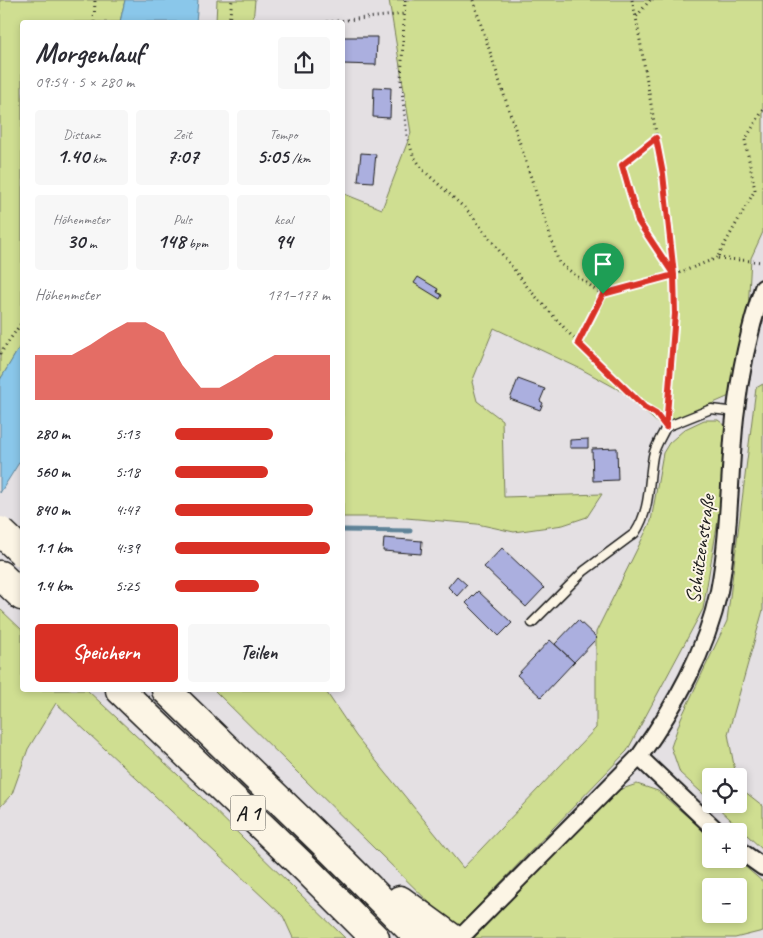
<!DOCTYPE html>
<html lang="de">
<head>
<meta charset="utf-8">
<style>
	body { margin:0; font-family:Caveat,sans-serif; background:#f7f7f7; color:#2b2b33; height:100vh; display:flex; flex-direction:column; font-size:19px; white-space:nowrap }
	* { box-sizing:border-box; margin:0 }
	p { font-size:16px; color:#7c7c81 }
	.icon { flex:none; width:28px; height:28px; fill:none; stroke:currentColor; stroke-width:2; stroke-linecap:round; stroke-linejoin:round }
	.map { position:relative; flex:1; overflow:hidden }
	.sheet { position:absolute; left:20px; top:20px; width:325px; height:672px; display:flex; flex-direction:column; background:#fff; border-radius:5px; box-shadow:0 2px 8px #0003 }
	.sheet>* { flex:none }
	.controls { position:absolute; left:702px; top:768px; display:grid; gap:10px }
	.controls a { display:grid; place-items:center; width:45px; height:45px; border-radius:5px; background:#fff; box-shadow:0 2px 8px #0003; font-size:25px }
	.pin { position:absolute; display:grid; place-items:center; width:42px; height:42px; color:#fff; margin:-51px -21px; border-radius:50% 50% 50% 0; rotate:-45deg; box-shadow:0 0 5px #0007 }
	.pin .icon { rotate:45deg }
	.round { display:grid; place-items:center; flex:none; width:52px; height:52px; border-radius:5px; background:#f7f7f7 }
	.head { display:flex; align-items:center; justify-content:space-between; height:85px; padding:0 15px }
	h1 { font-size:28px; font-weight:800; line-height:38px }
	.metrics { display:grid; grid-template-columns:repeat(3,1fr); gap:8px; height:85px; padding:5px 15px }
	.metrics div { display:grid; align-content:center; border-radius:5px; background:#f7f7f7; text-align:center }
	.metrics b { font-size:21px; font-weight:800 }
	.metrics small { font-size:14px; font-weight:400 }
	.metrics p { font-size:14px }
	.chart { height:140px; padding:10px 15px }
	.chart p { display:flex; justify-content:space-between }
	.chart svg { width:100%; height:90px; margin-top:5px; fill:#d93025; opacity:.7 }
	.action { display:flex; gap:10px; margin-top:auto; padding:10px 15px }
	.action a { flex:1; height:58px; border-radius:5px; background:#d93025; color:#fff; font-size:20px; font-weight:800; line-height:58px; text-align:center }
	.action a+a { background:#f7f7f7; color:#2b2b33 }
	ul { padding:0 15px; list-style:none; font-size:16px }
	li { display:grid; grid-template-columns:80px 60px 1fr; align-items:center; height:38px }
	li i { height:12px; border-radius:6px; background:#d93025 }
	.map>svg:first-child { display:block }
	.green { fill:#cfde91; stroke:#767d56; fill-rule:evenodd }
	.water { fill:#8ac7ea; stroke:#5e8398 }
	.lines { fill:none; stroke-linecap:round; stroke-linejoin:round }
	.stream { stroke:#5e8398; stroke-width:5 }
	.building { fill:#abafdf; stroke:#1c1c1c }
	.lane-casing { stroke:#1c1c1c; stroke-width:11 }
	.street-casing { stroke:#1c1c1c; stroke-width:20 }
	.highway-casing { stroke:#1c1c1c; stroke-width:31 }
	.path { stroke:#1c1c1c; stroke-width:3; stroke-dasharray:1 4; stroke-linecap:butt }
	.lane { stroke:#fcf5e5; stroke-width:8 }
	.street { stroke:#fcf5e5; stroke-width:16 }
	.highway { stroke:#fcf5e5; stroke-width:28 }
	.highway-bridge-casing { stroke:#1c1c1c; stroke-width:31; stroke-linecap:butt }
	.highway-bridge { stroke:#fcf5e5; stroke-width:28 }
	.route-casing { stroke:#fff; stroke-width:10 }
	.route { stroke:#d93025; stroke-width:6 }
	.labels { text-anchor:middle; stroke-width:4; stroke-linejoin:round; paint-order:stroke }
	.shield { fill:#fcf5e5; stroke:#5f5d58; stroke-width:1 }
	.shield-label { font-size:20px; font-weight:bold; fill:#1c1c1c }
	.street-label { font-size:21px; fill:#1c1c1c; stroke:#fcf5e5 }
</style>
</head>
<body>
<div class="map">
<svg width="763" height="938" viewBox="0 0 763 938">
	<rect width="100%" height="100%" fill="#e4e0e3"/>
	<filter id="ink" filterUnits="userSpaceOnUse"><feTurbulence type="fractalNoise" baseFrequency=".02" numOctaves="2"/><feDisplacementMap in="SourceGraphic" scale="10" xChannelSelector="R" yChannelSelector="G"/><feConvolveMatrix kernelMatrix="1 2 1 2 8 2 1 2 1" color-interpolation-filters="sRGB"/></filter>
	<g filter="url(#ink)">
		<!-- green -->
		<g class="green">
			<path d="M0,0H125L120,22H22V343L0,380Z"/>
			<path d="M217,0H255L253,22H216Z"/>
			<path d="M389,0H763V232L751,258L747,327L734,394L661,426L623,392L581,369L494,328L472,382L477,401L502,420L504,497L602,494L587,517L563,525L514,532L477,524L394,517H343L342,193L382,209L411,133Z"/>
			<path d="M763,384V610L728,734L736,776H711V801L680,773L671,747L681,718L727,621L756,388Z"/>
			<path d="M704,420H718L730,429L724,485L703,609L627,751L456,929L214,690H325L356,736L463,868L596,728V632L651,521L663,453L669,443L685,429Z"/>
			<path d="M0,609L22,630V690H87L194,790L345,938H293L283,916L56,703L28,749L12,794L0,807Z"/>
			<path d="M637,784L658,791L711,837V859H736L763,882V931L735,938H474L616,791ZM711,886H739V914H711Z"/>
			<path d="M739,787L763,806V850L714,804H739Z"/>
		</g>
		<!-- water -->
		<g class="water">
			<path d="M125,0H198L196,22H120Z"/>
			<path d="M22,343V458L0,493V380Z"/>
		</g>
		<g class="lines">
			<!-- stream -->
			<path class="stream" d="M342,530L410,531"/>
		</g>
		<!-- building -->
		<g class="building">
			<path d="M342,37H377L376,65L342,64Z"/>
			<path d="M374,87L391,88L390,118L373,117Z"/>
			<path d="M361,153L376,154L373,182L358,181Z"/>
			<path d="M418,277L438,289L437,292L442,295L440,299L414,283Z"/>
			<path d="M518,379L545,389L540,401L543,403L540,410L510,399Z"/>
			<path d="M588,439V448H570V440Z"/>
			<path d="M617,448L618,480L593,481L592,449Z"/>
			<path d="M384,538L422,541L421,554L383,551Z"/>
			<path d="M502,548L544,588L526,607L484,567Z"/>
			<path d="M457,576L467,585L457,596L448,587Z"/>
			<path d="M478,591L512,623L499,636L466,603Z"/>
			<path d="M578,620L597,638L574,662L555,644Z"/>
			<path d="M550,640L574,662L541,697L517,675Z"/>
		</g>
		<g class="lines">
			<!-- lane casing -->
			<g class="lane-casing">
				<path id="lane" d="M532,623L584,571L635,533C651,509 648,483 653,456C655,446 662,436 666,427L711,409L736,412"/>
			</g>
			<!-- street casing -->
			<g class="street-casing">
				<g id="street">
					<path d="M639,757L717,831"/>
					<path d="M739,850L763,867"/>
					<path d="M460,938L639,757C675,706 706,652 719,591C730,534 729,475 735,417C740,373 749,330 763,288"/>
				</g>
			</g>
			<!-- highway casing -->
			<g class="highway-casing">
				<g id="highway">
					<path d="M0,575L22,596"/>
					<path d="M120,690L305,868L375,938"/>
					<path d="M166,690L332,851L419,938"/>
					<path d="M400,900L452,938"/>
				</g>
			</g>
			<!-- path -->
			<g class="path">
				<path d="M405,0L401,81L407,136L413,155L423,170L470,213L529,289L578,343L659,419"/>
				<path d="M473,0L559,263L603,295"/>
				<path d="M632,0L636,17"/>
				<path d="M650,0L636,17L663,174L674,274"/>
				<path d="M94,22L95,0"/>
				<path d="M229,22L232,0"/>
				<path d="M327,22L405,14"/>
				<path d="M763,110L745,140L755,190L717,258L763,262"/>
				<path d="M578,343L603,295L674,275L638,221L622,165L656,138"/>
				<path d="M0,354L22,322"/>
				<path d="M667,414L675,314L674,275L717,258"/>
			</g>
			<!-- lane -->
			<use href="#lane" class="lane"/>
			<!-- street -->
			<use href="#street" class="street"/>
			<!-- highway -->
			<use href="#highway" class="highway"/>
			<!-- highway-bridge casing -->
			<g class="highway-bridge-casing">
				<path id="highway-bridge" d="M0,531L22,552"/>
			</g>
			<!-- highway-bridge -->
			<use href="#highway-bridge" class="highway-bridge"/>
		</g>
	</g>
	<g class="lines" filter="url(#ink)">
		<!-- route casing -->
		<g class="route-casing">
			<path id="route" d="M603,294L578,343L644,407L656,414L666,427L675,314L674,275L638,221L622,165L656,138L663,174L674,275L603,294"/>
		</g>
		<!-- route -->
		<use href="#route" class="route"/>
	</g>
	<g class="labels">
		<!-- shield labels -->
		<rect class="shield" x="230.5" y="795.5" width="35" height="35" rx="4"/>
		<g class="shield-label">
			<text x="248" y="820">A 1</text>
		</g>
		<!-- street labels -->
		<g class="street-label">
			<text transform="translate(700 549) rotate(-82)" y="7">Schützenstraße</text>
		</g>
	</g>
</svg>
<div class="controls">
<a><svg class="icon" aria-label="locate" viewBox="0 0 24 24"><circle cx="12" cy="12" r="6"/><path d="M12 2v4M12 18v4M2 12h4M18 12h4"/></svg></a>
<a>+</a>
<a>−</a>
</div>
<div class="pin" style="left:603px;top:294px;background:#1e9e55"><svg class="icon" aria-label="arrive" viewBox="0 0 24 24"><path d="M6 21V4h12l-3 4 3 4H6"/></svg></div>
<section class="sheet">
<div class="head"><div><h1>Morgenlauf</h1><p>09:54 · 5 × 280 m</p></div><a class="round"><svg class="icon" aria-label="share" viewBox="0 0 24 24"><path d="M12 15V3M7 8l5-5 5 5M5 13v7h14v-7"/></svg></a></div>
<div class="metrics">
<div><p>Distanz</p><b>1.40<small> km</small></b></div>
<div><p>Zeit</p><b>7:07</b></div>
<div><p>Tempo</p><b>5:05<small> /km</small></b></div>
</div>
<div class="metrics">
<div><p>Höhenmeter</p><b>30<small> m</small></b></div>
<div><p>Puls</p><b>148<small> bpm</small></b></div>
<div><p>kcal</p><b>94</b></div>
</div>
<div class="chart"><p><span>Höhenmeter</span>171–177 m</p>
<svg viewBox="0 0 160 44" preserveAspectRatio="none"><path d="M0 44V22L10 22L20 22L30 17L40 11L50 6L60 6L70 11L80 27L90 38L100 38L110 33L120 27L130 22L140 22L150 22L160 22V44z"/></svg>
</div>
<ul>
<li><b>280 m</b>5:13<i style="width:63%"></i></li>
<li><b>560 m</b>5:18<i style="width:60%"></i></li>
<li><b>840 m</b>4:47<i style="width:89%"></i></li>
<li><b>1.1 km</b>4:39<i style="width:100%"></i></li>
<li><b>1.4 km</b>5:25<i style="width:54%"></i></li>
</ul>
<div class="action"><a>Speichern</a><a>Teilen</a></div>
</section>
</div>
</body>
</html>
